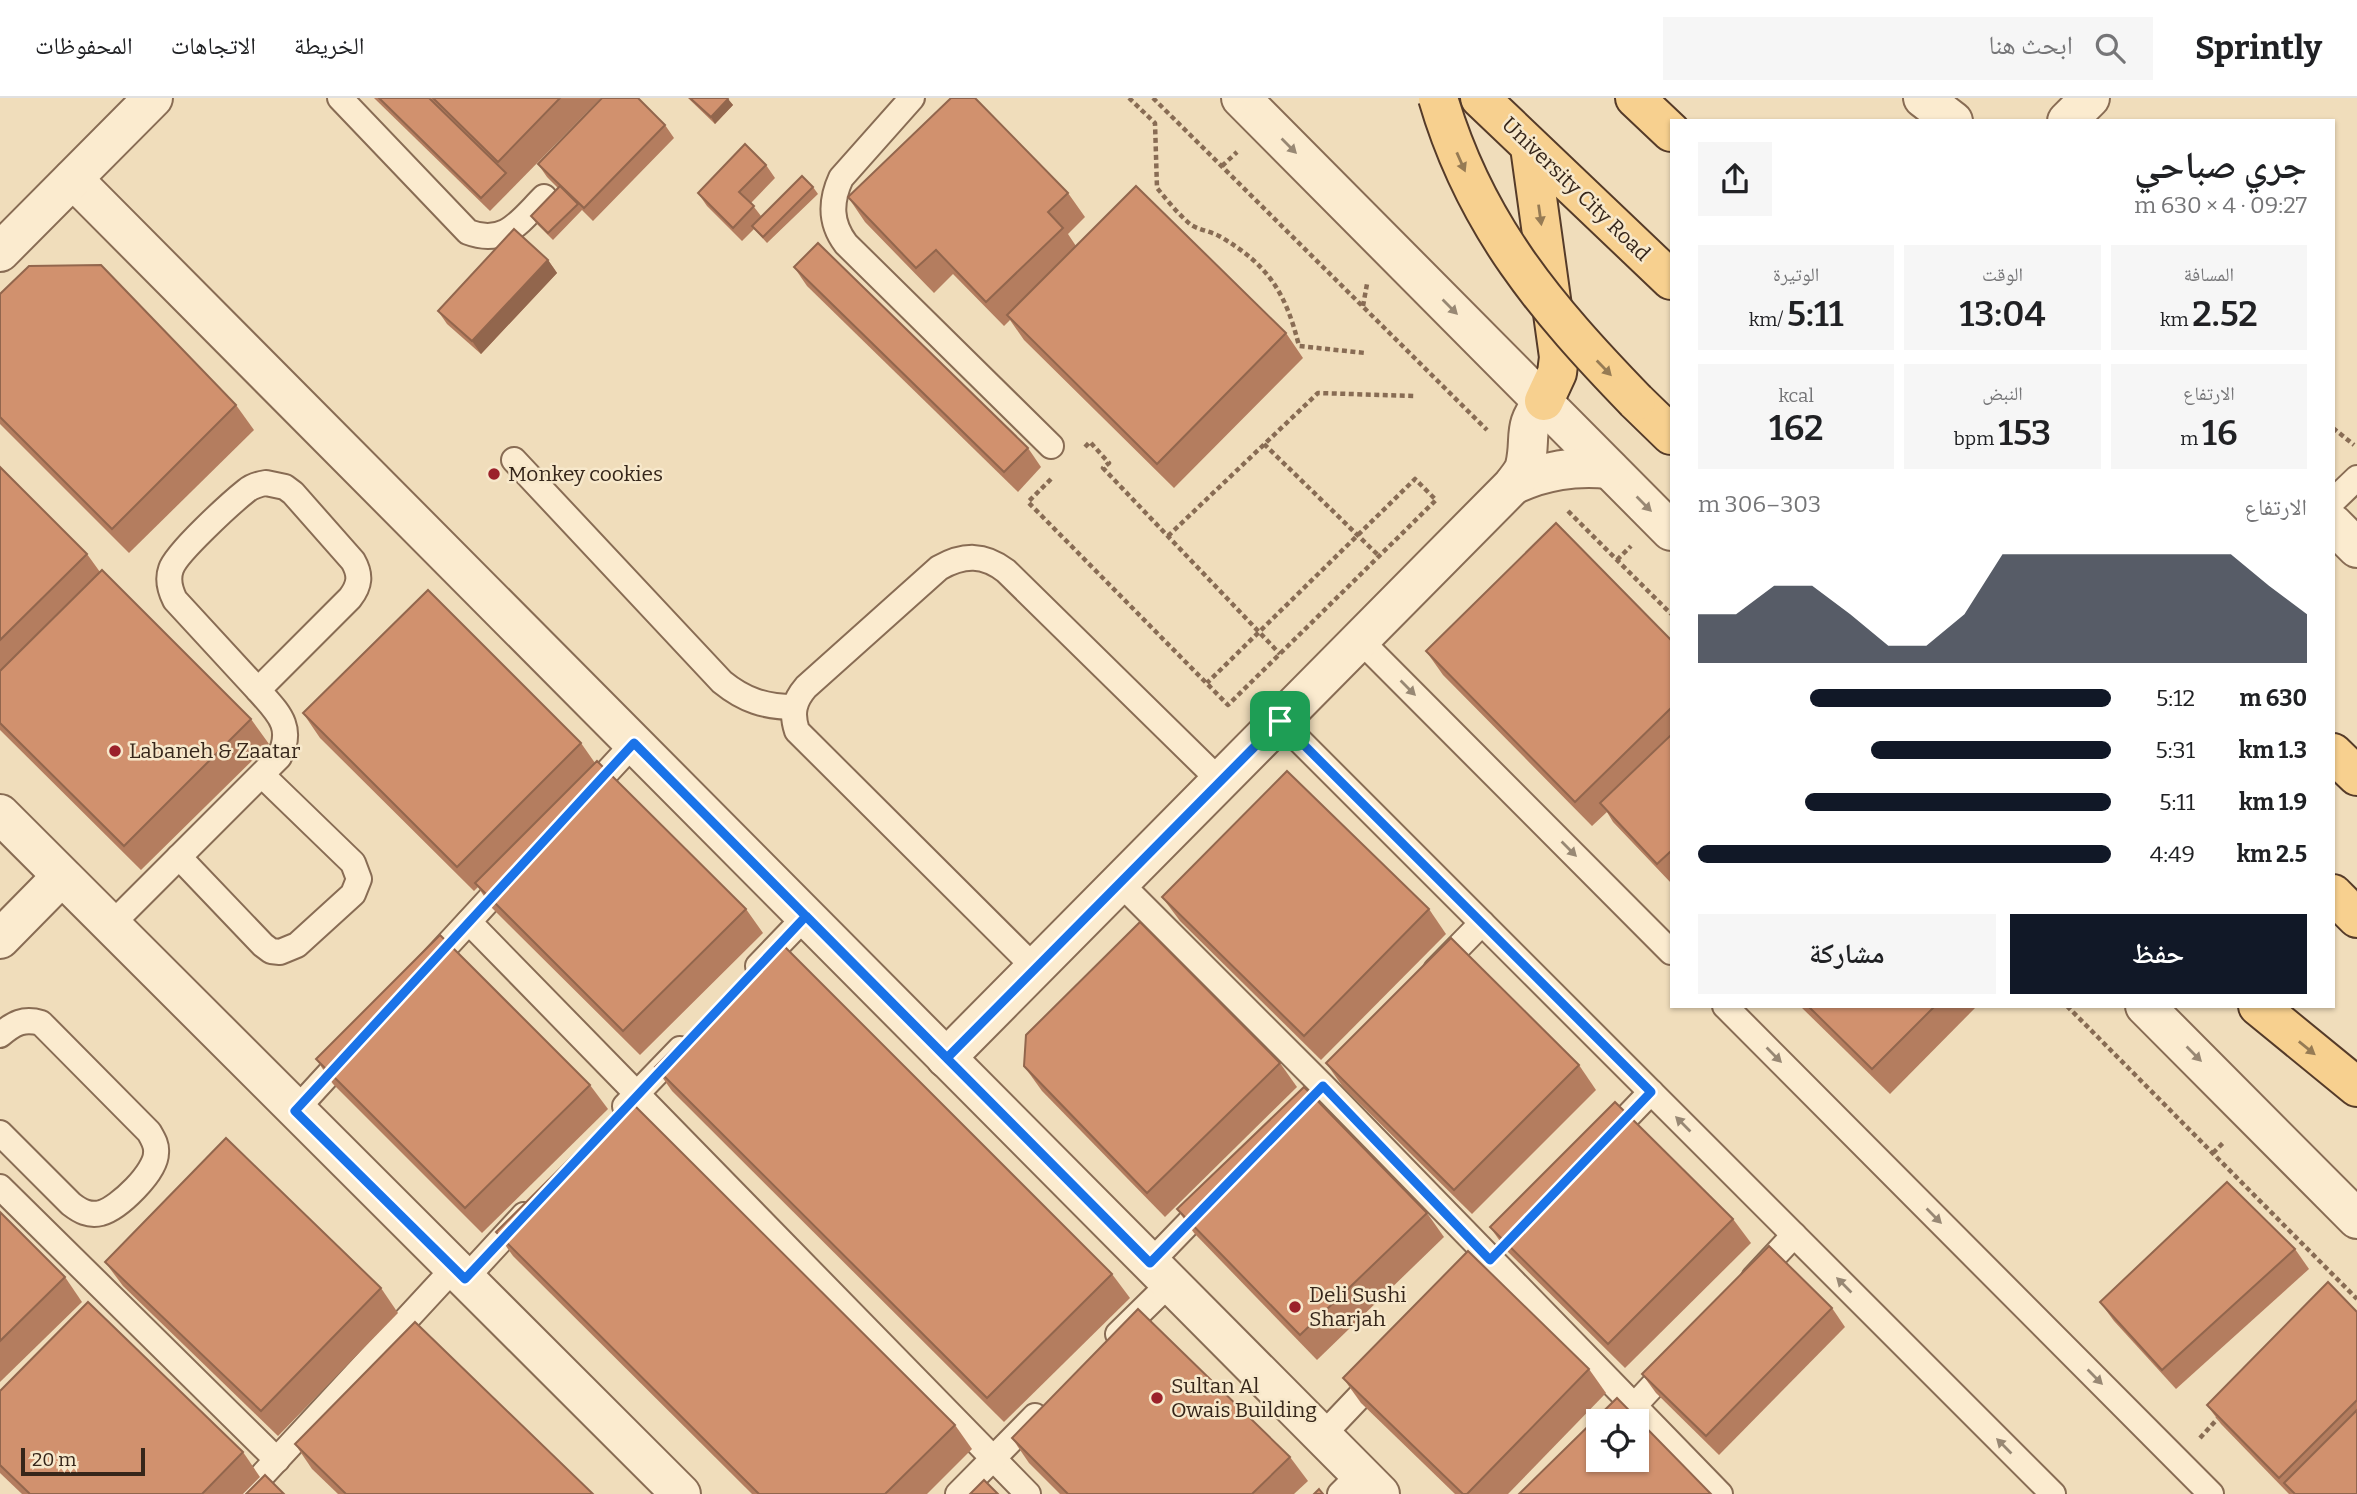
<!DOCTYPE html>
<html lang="ar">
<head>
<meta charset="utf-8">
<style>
	body { margin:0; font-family:Bitter,"Noto Naskh Arabic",serif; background:#f6f6f6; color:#202124; direction:rtl; height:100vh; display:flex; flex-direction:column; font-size:26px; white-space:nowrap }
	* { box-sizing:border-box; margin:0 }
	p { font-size:23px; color:#757577 }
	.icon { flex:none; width:38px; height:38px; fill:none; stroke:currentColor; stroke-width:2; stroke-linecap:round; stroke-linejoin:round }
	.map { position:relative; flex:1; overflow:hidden; direction:ltr }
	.sheet { position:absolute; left:1670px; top:21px; width:665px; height:889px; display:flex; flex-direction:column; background:#fff; border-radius:0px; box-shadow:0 2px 5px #0004; direction:rtl }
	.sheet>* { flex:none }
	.tools { position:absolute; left:1586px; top:1311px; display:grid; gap:14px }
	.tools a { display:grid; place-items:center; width:63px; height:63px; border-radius:0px; background:#fff; box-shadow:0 2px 5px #0004; font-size:35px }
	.scale { position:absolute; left:21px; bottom:18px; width:124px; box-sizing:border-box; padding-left:7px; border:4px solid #36261a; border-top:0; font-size:19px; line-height:24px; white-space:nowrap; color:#36261a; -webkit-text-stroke:5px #f7e8cb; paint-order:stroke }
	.pin { position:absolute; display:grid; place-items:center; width:60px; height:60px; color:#fff; margin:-30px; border-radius:14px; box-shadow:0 4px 10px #0006 }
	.round { display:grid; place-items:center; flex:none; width:74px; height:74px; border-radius:0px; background:#f6f6f6 }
	.head { display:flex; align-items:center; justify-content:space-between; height:119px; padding:0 28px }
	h1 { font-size:38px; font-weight:600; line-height:52px }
	.stats { display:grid; grid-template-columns:repeat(3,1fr); gap:10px; height:119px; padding:7px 28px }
	.stats div { display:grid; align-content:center; border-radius:0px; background:#f6f6f6; text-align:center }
	.stats b { font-size:35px; font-weight:600 }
	.stats small { font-size:19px; font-weight:400 }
	.stats p { font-size:19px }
	.chart { height:196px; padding:14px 28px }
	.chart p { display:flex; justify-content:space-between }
	.chart svg { width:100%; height:126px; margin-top:7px; fill:#111827; opacity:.7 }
	.primary-button { display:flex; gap:14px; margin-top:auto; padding:14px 28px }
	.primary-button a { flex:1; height:80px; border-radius:0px; background:#111827; color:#fff; font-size:28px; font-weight:600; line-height:80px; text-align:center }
	.primary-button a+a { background:#f6f6f6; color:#202124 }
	ul { padding:0 28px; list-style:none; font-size:23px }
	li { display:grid; grid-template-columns:112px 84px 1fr; align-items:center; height:52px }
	li i { height:18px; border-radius:9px; background:#111827 }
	header { display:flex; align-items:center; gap:42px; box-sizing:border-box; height:98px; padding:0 35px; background:#fff; border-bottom:2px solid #e0e0e0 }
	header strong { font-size:33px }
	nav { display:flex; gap:38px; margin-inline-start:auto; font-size:24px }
	.search { width:490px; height:63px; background:#f6f6f6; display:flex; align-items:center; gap:18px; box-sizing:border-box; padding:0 24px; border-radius:0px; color:#757577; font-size:26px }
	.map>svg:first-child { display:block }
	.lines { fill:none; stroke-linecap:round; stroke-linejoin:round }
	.lane-casing { stroke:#886c54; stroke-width:28 }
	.street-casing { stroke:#886c54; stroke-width:42 }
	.primary-casing { stroke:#553b29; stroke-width:42 }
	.path { stroke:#886c54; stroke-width:4.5; stroke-dasharray:5 3.5; stroke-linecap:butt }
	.lane { stroke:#fbebcf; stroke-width:24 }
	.street { stroke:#fbebcf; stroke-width:38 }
	.primary { stroke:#f7d08f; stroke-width:38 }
	.primary-bridge-casing { stroke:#553b29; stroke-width:42; stroke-linecap:butt }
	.primary-bridge { stroke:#f7d08f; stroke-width:38 }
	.wall { fill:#b47d5f }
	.shaded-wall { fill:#92664d }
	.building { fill:#d1916e; stroke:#92664d; stroke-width:2; fill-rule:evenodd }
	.oneway { fill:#988874 }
	.oneway2 { fill:#967b54 }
	.route-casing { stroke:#fff; stroke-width:14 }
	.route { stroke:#1a73e8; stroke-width:9 }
	.poi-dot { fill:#9b212a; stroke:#f7e8cb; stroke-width:2.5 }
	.labels { text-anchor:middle; stroke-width:5; stroke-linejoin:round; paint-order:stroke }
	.street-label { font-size:21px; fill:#36261a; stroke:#f7e8cb }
	.poi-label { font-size:21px; fill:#36261a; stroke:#f7e8cb; text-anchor:start }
</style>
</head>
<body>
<header>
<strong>Sprintly</strong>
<div class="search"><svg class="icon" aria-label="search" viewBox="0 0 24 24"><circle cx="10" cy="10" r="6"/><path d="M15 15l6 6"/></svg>ابحث هنا</div>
<nav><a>الخريطة</a><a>الاتجاهات</a><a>المحفوظات</a></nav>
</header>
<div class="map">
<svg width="2357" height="1396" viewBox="0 0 2357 1396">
	<rect width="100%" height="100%" fill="#f0ddbb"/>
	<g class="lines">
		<!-- lane casing -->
		<g class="lane-casing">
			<g id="lane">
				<path d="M340,0L468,134C505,148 520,123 544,99"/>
				<path d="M912,0L841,80C830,104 830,125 846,146L1051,348"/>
				<path d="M514,362L722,584C744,602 765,609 794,609"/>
				<path d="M266,385L285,389L293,395L353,463C361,477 360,487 350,500L258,592L175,502C170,492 167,482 171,471C176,455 231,405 246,393C252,388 259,386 266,385Z"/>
				<path d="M2333,403L2357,380"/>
				<path d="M1360,542L1671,854"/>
				<path d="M1280,623L2053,1396"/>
				<path d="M585,698L634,645"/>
				<path d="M179,759L263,847L271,853L280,854L297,847L353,796L359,781L353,765L262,677"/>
				<path d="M1120,785L1323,988L1720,1396"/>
				<path d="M469,824L1028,1396"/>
				<path d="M110,828L279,659C295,628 277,614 258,592"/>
				<path d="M428,868L510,779"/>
				<path d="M758,868L806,818"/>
				<path d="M1035,870L797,633C791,615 794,603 806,589L939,470C964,456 984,456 1006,473L1220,683"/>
				<path d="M1436,872L1482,825"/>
				<path d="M1725,908L2211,1396"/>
				<path d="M0,937C14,925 24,920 41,925L149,1034C153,1041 157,1047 156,1055C156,1074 119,1110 101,1115C89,1118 80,1113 71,1106L0,1035"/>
				<path d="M625,1008L680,951"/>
				<path d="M295,1013L349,954"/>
				<path d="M1605,1042L1651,994"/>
				<path d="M0,1089L277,1362"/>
				<path d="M1150,1165L1210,1103"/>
				<path d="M1754,1180L1794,1137"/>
				<path d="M465,1181L524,1117"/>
				<path d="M1118,1236L1170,1185"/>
				<path d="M1620,1323L1674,1265"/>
				<path d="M1322,1338L1379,1278"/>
				<path d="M245,1396L454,1170"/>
				<path d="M958,1396L1035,1318"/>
				<path d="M1340,1396L1360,1376"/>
			</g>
		</g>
		<!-- street casing -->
		<g class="street-casing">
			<g id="street">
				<path d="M1241,0L1671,433"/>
				<path d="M1923,0L1953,23"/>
				<path d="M2067,23L2090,0"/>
				<path d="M73,81L1380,1396"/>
				<path d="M0,154L153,0"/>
				<path d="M1513,387C1545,372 1574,368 1609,371"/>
				<path d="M2333,426L2357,450"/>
				<path d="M0,716L681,1396"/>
				<path d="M0,841L61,779"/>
				<path d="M2145,908L2357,1121"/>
				<path d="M946,960L1513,387C1517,381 1523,375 1525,368C1532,339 1521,329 1544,303"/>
			</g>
		</g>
		<!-- primary casing -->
		<g class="primary-casing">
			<g id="primary">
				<path d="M1480,0L1671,182"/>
				<path d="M1635,0L1671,34"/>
				<path d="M1530,49L1559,259L1557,275L1544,303"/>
				<path d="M1636,303L1671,337"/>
				<path d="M2333,655L2357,678"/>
				<path d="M2333,796L2357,820"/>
				<path d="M2258,908L2357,989"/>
			</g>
		</g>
		<!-- path -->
		<g class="path">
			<path d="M1129,0L1155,25L1157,90C1167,102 1178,116 1190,126C1198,132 1210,133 1219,138C1268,166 1286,195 1299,248L1365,255"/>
			<path d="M1153,0L1487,332"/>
			<path d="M1222,68L1237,54"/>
			<path d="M1363,208L1367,186"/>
			<path d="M2333,330L2354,347"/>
			<path d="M1264,346L1379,458"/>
			<path d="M1085,349L1090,344L1109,365L1103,370L1280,556"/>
			<path d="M1051,381L1028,404L1228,607L1436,402L1415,381L1207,585"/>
			<path d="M1568,413L1671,516"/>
			<path d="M1168,438L1318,295L1414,298"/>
			<path d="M1617,462L1631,448"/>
			<path d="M2067,908L2357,1201"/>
			<path d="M2213,1055L2224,1044"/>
			<path d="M2200,1340L2220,1318"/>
		</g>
		<!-- lane -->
		<use href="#lane" class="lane"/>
		<!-- street -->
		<use href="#street" class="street"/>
		<!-- primary -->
		<use href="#primary" class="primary"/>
		<!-- primary-bridge casing -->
		<g class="primary-bridge-casing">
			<path id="primary-bridge" d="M1438,0C1475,127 1546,210 1636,303"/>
		</g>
		<!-- primary-bridge -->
		<use href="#primary-bridge" class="primary-bridge"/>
	</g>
	<!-- wall -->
	<g class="wall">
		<path d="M374,0H601L490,113Z"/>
		<path d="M688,0H727L733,7L715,26Z"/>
		<path d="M665,27L674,40L593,123L582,112L553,142L536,125L531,118L558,90L547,79L538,66Z"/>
		<path d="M766,67L775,80L751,105L761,118L813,89L818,96L767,145L754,131L742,143L707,108L698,95Z"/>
		<path d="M1068,95L1085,119L1068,136L1076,148L1286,235L1303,260L1174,390L1024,242L1010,222L1004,228L953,176L934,195L865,124L848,99Z"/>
		<path d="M548,162L557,175L481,256L447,226L438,213Z"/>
		<path d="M794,169L1028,350L1041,369L1018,394L807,188Z"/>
		<path d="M0,196L236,307L254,332L129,455L0,326Z"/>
		<path d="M0,369L87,456L100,474L251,621L269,646L141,772L0,632Z"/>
		<path d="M1671,542V785L1613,724L1607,714L1592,728L1443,577L1426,553Z"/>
		<path d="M303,615L581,645L595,665L746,811L763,835L640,957L492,810L478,789L474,793L320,640Z"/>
		<path d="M1162,799L1429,811L1446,836L1321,962L1180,823Z"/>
		<path d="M1800,908H1977L1890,996Z"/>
		<path d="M316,961L590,987L608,1011L482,1135L333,986Z"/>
		<path d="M1280,965L1297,989L1165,1119L1042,993L1024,968Z"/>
		<path d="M1326,965L1579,967L1596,992L1472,1116L1343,989Z"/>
		<path d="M655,969L1112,1176L1130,1200L1004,1324L672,993Z"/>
		<path d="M1177,1111L1427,1115L1444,1139L1317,1262L1194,1135Z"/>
		<path d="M0,1114L65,1179L82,1204L0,1284Z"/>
		<path d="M1733,1121L1751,1145L1625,1270L1507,1153L1490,1129Z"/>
		<path d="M496,1134L955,1327L972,1351L927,1396H752L513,1158Z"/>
		<path d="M2295,1151L2309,1171L2176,1291L2114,1223L2100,1204Z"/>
		<path d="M105,1164L381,1190L398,1215L278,1338L123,1188Z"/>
		<path d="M1832,1210L1845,1229L1719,1357L1656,1295L1642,1276Z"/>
		<path d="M2357,1214V1396H2289L2221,1326L2207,1307Z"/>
		<path d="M1589,1271L1606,1295L1508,1396H1455L1361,1305L1343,1280Z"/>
		<path d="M0,1293L243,1354L260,1379L243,1396H22L0,1375Z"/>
		<path d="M1012,1340L1290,1359L1308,1383L1294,1396H1060L1029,1365Z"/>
		<path d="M295,1346L593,1396H338L312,1371Z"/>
	</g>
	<!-- shaded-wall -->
	<g class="shaded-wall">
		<path d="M728,1L733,7L715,26L711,19Z"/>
		<path d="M548,162L557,175L481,256L472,243Z"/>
	</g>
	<!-- building -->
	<g class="building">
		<path d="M379,0H429L506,75L481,100Z"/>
		<path d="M433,0H560L498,64Z"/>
		<path d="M602,0H638L665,27L584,110L538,66Z"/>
		<path d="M690,0H727L728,1L711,19Z"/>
		<path d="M951,0H975L1068,95L1048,114L1063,130L986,204L936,152L916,170L848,99Z"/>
		<path d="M745,46L766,67L739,94L754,108L733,130L698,95Z"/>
		<path d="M802,78L813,89L763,139L752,128Z"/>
		<path d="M560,88L578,106L548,135L531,118Z"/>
		<path d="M1136,88L1286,235L1157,366L1007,217Z"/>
		<path d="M514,131L548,162L472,243L438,213Z"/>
		<path d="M818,145L1028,350L1004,374L794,169Z"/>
		<path d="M101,167L236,307L112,431L0,319V196L29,168Z"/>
		<path d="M0,369L87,456L0,542Z"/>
		<path d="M1556,425L1671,542V610L1575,704L1426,553Z"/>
		<path d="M102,472L251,621L124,748L0,625V573Z"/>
		<path d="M428,492L581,645L457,769L303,615Z"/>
		<path d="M1671,637V753L1657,766L1600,705Z"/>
		<path d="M597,663L746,811L623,933L475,785Z"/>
		<path d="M1287,673L1429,811L1304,938L1162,799Z"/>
		<path d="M1140,824L1280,965L1147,1095L1024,968L1026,937Z"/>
		<path d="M440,837L590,987L465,1110L316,961Z"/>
		<path d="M1451,840L1579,967L1454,1092L1326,965Z"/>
		<path d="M780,844L1112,1176L987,1300L655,969Z"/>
		<path d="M1808,908H1935L1872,971Z"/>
		<path d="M1304,989L1427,1115L1300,1237L1177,1111Z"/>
		<path d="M629,1002L955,1327L885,1396H759L496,1134Z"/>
		<path d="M1615,1004L1733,1121L1608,1246L1490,1129Z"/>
		<path d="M226,1040L381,1190L261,1313L105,1164Z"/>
		<path d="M2227,1084L2295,1151L2162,1272L2100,1204Z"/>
		<path d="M0,1114L65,1179L0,1243Z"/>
		<path d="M1769,1148L1832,1210L1706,1338L1642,1276Z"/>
		<path d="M1468,1153L1589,1271L1467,1396H1463L1343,1280Z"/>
		<path d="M2328,1184L2357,1214V1302L2279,1380L2207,1307Z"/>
		<path d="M88,1204L243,1354L202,1396H30L0,1367V1293Z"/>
		<path d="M1138,1211L1290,1359L1252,1396H1068L1012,1340Z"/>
		<path d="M415,1224L593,1396H346L295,1346Z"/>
		<path d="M1617,1300L1711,1396H1519ZM1598,1323H1636V1362H1598Z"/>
		<path d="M2357,1312V1396H2295L2284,1385Z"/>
		<path d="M265,1377L284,1396H246Z"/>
		<path d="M984,1382L998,1396H970Z"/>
		<path d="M1319,1391L1323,1396H1314Z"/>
	</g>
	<!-- one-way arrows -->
	<defs><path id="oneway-solid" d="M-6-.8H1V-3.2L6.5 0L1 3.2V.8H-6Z" transform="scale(1.75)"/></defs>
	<g class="oneway">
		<use href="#oneway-solid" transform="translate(1289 48) rotate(45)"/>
		<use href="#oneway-solid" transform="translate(1450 209) rotate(45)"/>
		<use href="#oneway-solid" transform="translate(1644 406) rotate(45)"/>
		<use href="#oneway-solid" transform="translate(1408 590) rotate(45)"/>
		<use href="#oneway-solid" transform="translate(1569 751) rotate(45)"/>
		<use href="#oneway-solid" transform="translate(2194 956) rotate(45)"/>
		<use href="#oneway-solid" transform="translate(1774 957) rotate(45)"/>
		<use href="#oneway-solid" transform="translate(1683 1026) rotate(-135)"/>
		<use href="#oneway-solid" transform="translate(1934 1118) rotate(45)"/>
		<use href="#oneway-solid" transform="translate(1844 1187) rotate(-135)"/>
		<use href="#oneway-solid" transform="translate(2095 1279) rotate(45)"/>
		<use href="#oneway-solid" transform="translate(2004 1348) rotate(-135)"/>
	</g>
	<g class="oneway2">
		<use href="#oneway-solid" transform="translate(1461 64) rotate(66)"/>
		<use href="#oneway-solid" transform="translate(1540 117) rotate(82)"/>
		<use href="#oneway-solid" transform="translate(1604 270) rotate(46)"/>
		<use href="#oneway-solid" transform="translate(2307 950) rotate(39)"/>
	</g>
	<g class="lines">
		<!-- route casing -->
		<g class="route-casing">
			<path id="route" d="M1280,623L947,960L806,818L465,1181L295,1013L634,645L1150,1165L1323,988L1490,1162L1651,994L1280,623"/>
		</g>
		<!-- route -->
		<use href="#route" class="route"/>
	</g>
	<!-- markers -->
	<g class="poi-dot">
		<circle cx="494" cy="376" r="7"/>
		<circle cx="115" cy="653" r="7"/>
		<circle cx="1295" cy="1209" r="7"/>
		<circle cx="1157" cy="1300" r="7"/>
	</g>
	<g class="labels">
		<!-- street labels -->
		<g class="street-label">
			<text transform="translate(1576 91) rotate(44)" y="7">University City Road</text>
		</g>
		<!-- poi labels -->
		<g class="poi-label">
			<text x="508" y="383">Monkey cookies</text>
			<text x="129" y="660">Labaneh &amp; Zaatar</text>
			<text x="1309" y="1204">Deli Sushi<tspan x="1309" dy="24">Sharjah</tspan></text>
			<text x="1171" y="1295">Sultan Al<tspan x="1171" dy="24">Owais Building</tspan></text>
		</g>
	</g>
</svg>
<div class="tools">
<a><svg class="icon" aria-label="locate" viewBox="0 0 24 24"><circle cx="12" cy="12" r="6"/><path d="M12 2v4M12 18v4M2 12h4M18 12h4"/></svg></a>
</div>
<div class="scale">20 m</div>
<div class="pin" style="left:1280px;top:623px;background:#1e9e55"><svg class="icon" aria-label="arrive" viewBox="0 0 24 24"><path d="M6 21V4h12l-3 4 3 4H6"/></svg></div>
<section class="sheet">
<div class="head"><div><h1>جري صباحي</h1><p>09:27 · 4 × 630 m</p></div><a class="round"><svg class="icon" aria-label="share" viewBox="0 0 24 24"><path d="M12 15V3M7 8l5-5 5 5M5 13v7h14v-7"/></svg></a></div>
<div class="stats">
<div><p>المسافة</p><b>2.52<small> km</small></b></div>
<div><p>الوقت</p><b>13:04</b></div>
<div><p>الوتيرة</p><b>5:11<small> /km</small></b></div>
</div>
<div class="stats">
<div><p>الارتفاع</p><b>16<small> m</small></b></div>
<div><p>النبض</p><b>153<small> bpm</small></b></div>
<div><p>kcal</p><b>162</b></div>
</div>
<div class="chart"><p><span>الارتفاع</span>303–306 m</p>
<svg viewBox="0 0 160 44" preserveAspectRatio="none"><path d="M0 44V27L10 27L20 17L30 17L40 27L50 38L60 38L70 27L80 6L90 6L100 6L110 6L120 6L130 6L140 6L150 17L160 27V44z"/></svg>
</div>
<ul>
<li><b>630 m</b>5:12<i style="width:73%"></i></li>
<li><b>1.3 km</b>5:31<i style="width:58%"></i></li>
<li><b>1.9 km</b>5:11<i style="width:74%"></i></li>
<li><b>2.5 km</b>4:49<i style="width:100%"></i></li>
</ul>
<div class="primary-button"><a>حفظ</a><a>مشاركة</a></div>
</section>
</div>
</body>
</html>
